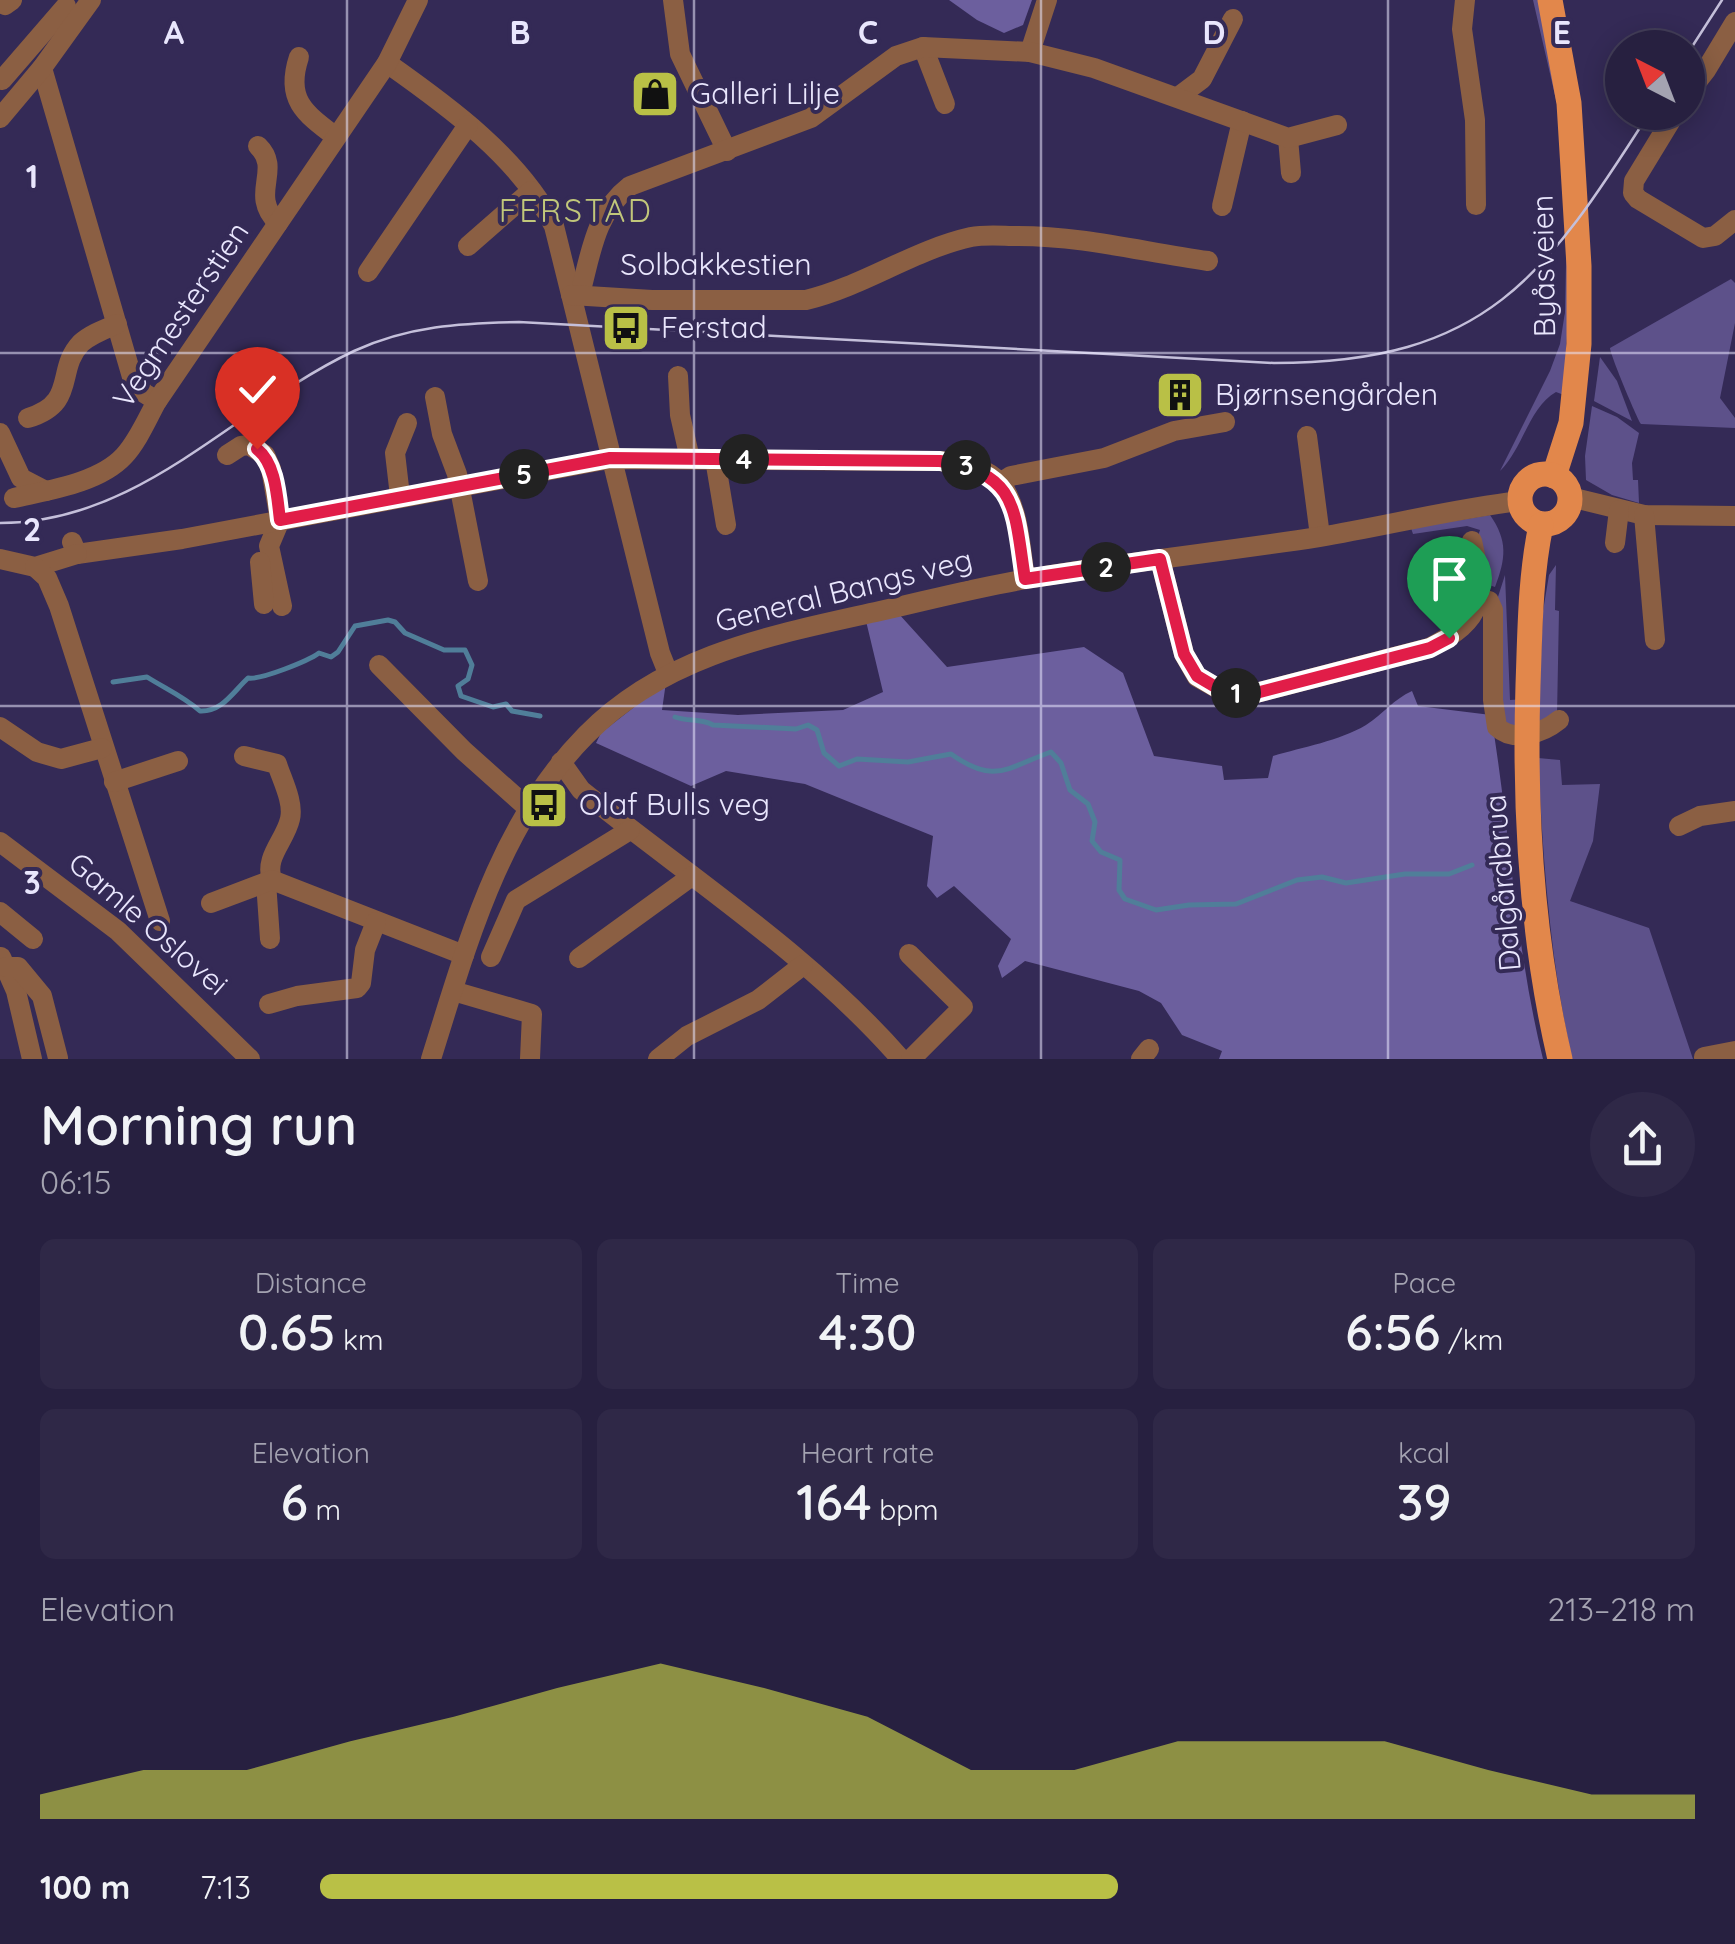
<!DOCTYPE html>
<html lang="en">
<head>
<meta charset="utf-8">
<style>
	body { margin:0; font-family:Quicksand,sans-serif; background:#2f2847; color:#f1f3f6; height:100vh; display:flex; flex-direction:column; font-size:38px; white-space:nowrap }
	* { box-sizing:border-box; margin:0 }
	p { font-size:32px; color:#a4a3b1 }
	.icon { flex:none; width:55px; height:55px; fill:none; stroke:currentColor; stroke-width:2; stroke-linecap:round; stroke-linejoin:round }
	.map { position:relative; height:1059px; overflow:hidden }
	.panel { display:flex; flex-direction:column; background:#272040; flex:1 }
	.panel>* { flex:none }
	.needle { width:65px; rotate:318deg }
	.tools { position:absolute; left:1605px; top:30px; display:grid; gap:20px }
	.tools a { display:grid; place-items:center; width:100px; height:100px; border-radius:50%; background:#272040; box-shadow:0 5px 25px #0003,0 0 0 2px #433e59; font-size:50px }
	.pin { position:absolute; display:grid; place-items:center; width:85px; height:85px; color:#fff; margin:-102px -42px; border-radius:50% 50% 50% 0; rotate:-45deg; box-shadow:0 0 10px #0007 }
	.pin .icon { rotate:45deg }
	.km { position:absolute; width:50px; height:50px; margin:-25px; border-radius:50%; background:#222; color:#fff; font-size:28px; line-height:50px; text-align:center }
	.round { display:grid; place-items:center; flex:none; width:105px; height:105px; border-radius:52px; background:#2f2847 }
	.head { display:flex; align-items:center; justify-content:space-between; height:170px; padding:0 40px }
	h1 { font-size:55px; font-weight:600; line-height:75px }
	.figures { display:grid; grid-template-columns:repeat(3,1fr); gap:15px; height:170px; padding:10px 40px }
	.figures div { display:grid; align-content:center; border-radius:15px; background:#2f2847; text-align:center }
	.figures b { font-size:50px; font-weight:600 }
	.figures small { font-size:28px; font-weight:400 }
	.figures p { font-size:28px }
	.chart { height:280px; padding:20px 40px }
	.chart p { display:flex; justify-content:space-between }
	.chart svg { width:100%; height:180px; margin-top:10px; fill:#b9c046; opacity:.7 }
	ul { padding:0 40px; list-style:none; font-size:32px }
	li { display:grid; grid-template-columns:160px 120px 1fr; align-items:center; height:75px }
	li i { height:25px; border-radius:12px; background:#b9c046 }
	.map>svg:first-child { display:block }
	.green { fill:#5d518a }
	.forest { fill:#6c5f9e }
	.lines { fill:none; stroke-linecap:round; stroke-linejoin:round }
	.stream { stroke:#507e99; stroke-width:5 }
	.minor { stroke:#8b5f43; stroke-width:20 }
	.major { stroke:#e2874b; stroke-width:25 }
	.tram { stroke:#c4bfda; stroke-width:2.5 }
	.route-casing { stroke:#fff; stroke-width:20 }
	.route { stroke:#e11d48; stroke-width:12 }
	.grid { fill:none; stroke:#e9e6fd; stroke-width:2.5; stroke-opacity:0.55 }
	.labels { text-anchor:middle; stroke-width:8; stroke-linejoin:round; paint-order:stroke }
	.poi-label { font-size:30px; fill:#e9e6fd; stroke:#342a56; text-anchor:start }
	.street-label { font-size:30px; fill:#e9e6fd; stroke:#342a56 }
	.neighbourhood-label { font-size:32px; letter-spacing:2.5px; fill:#c1c77a; stroke:#342a56 }
	.grid-label { font-size:32px; text-anchor:middle; font-weight:bold; fill:#e9e6fd; stroke:#342a56; stroke-width:8; stroke-linejoin:round; paint-order:stroke }
</style>
</head>
<body>
<div class="map">
<svg width="1735" height="1059" viewBox="0 0 1735 1059">
	<rect width="100%" height="100%" fill="#342a56"/>
	<!-- green -->
	<g class="green">
		<path d="M1533,0H1539L1562,105L1570,275L1564,395L1556,392C1529,407 1523,449 1500,471L1550,371L1560,344L1565,312L1567,215L1560,117Z"/>
		<path d="M1731,279L1735,283V323L1720,398L1735,418V428L1641,424C1636,416 1610,354 1610,348Z"/>
		<path d="M1600,357L1617,381L1632,421L1594,401Z"/>
		<path d="M1592,406L1617,417L1639,433L1632,463L1633,480H1638L1639,503L1612,495L1586,480L1585,456Z"/>
		<path d="M1490,515C1508,541 1506,558 1495,587L1486,584L1478,536L1480,530L1467,526L1413,534L1411,528Z"/>
		<path d="M1556,565L1555,610L1559,611L1557,715L1541,725L1506,727L1500,721L1496,603L1505,575L1510,700L1539,698L1543,611L1549,575Z"/>
		<path d="M1538,758L1560,760L1562,785L1600,784L1593,841L1570,901L1649,928L1693,1059H1572C1550,959 1543,860 1538,758Z"/>
	</g>
	<!-- forest -->
	<g class="forest">
		<path d="M949,0H1032L1023,25L1004,33L977,20Z"/>
		<path d="M898,613L947,667L1084,647L1123,673L1154,756L1222,766L1224,780L1268,778L1273,756C1303,747 1339,741 1366,725C1383,714 1394,699 1412,691L1418,706L1491,715C1510,829 1515,946 1543,1059H1219L1222,1051L1182,1035L1161,1003L1139,991L1025,961L1002,978L998,966L1011,939L954,886L937,898L927,886L933,836L805,784L726,771L691,786L596,743L601,733L666,682L662,710L738,715L843,710L883,692L866,621Z"/>
	</g>
	<g class="lines">
		<!-- stream -->
		<g class="stream">
			<path d="M113,682L147,677C166,689 183,696 200,711C222,712 233,692 248,678C261,680 308,661 319,653L331,657L338,652L355,626L388,620L395,622L405,633L444,650H465L472,665L468,679L458,686L461,696L493,707L506,704L512,711L540,716"/>
			<path d="M675,717C689,722 700,718 713,725L796,729L808,725L817,730L824,753L839,766L857,759L908,762L951,754C995,785 1006,768 1051,752L1061,763L1070,790L1088,804L1095,822L1092,841L1101,852L1120,860L1119,890L1125,899L1156,910L1189,905L1236,904L1297,880L1322,877L1346,883L1405,874H1449L1472,865"/>
		</g>
		<!-- minor -->
		<g class="minor">
			<path d="M673,0L680,54L727,151"/>
			<path d="M1465,0L1462,29L1475,120L1476,205"/>
			<path d="M0,2L5,5L12,0"/>
			<path d="M923,47L945,104"/>
			<path d="M1030,52L1047,0"/>
			<path d="M299,57C285,99 304,113 336,137"/>
			<path d="M387,63C448,106 520,158 554,226L660,653L668,673"/>
			<path d="M42,68L132,377L144,393L157,401"/>
			<path d="M2,80L66,6"/>
			<path d="M1688,93L1706,70L1735,22"/>
			<path d="M1178,97L1202,79L1233,19"/>
			<path d="M1676,112L1634,181L1633,193L1638,199L1703,238L1715,236L1735,220"/>
			<path d="M0,118L42,68L91,0"/>
			<path d="M1288,138L1291,173"/>
			<path d="M258,146C283,170 248,194 278,223"/>
			<path d="M1222,206L1242,121"/>
			<path d="M468,246L531,191"/>
			<path d="M368,272L468,125"/>
			<path d="M580,294C591,253 595,213 630,186L811,118L896,56L923,47L1030,52L1094,68L1288,138L1337,125"/>
			<path d="M571,295L652,300H806C864,286 913,250 971,237C986,234 1003,236 1018,236C1083,236 1143,252 1208,261"/>
			<path d="M678,376L680,415L690,459"/>
			<path d="M435,397L442,434L457,474L478,581"/>
			<path d="M28,418C78,403 55,370 81,343C91,334 105,329 117,324"/>
			<path d="M0,433L21,478L46,491"/>
			<path d="M1307,436L1320,536"/>
			<path d="M227,455L241,446L249,445L265,455L271,469L280,520L269,546L282,606"/>
			<path d="M715,459L726,525"/>
			<path d="M1000,483L1011,476L1104,458L1174,431L1225,422"/>
			<path d="M400,496L395,453L407,423"/>
			<path d="M1570,497L1644,515L1735,516"/>
			<path d="M14,498C49,490 99,483 124,456C138,441 147,419 157,401L387,63L418,0"/>
			<path d="M1644,515L1655,640"/>
			<path d="M72,542L77,554L182,539L609,459L940,461C961,464 987,466 1001,484C1019,507 1021,551 1025,579"/>
			<path d="M1615,543L1619,510"/>
			<path d="M0,559L35,567L77,554"/>
			<path d="M1160,559L1184,654L1197,677L1224,692L1256,693L1429,648C1486,618 1485,600 1472,541"/>
			<path d="M260,562L264,604"/>
			<path d="M35,567L47,578L59,606L160,921"/>
			<path d="M1480,599L1489,601L1493,610V700L1497,727C1514,743 1543,733 1559,720"/>
			<path d="M379,665L464,751L529,809"/>
			<path d="M0,727L37,752L61,759L102,748"/>
			<path d="M244,756L277,764C282,780 294,802 290,819C285,841 264,857 272,880"/>
			<path d="M561,762L581,790C689,877 809,954 901,1059"/>
			<path d="M114,782L178,761"/>
			<path d="M1679,826L1700,816L1735,811"/>
			<path d="M0,842L118,931L250,1059"/>
			<path d="M266,882L270,939"/>
			<path d="M211,903L272,880L464,955"/>
			<path d="M0,912L33,939"/>
			<path d="M909,954L963,1007L911,1059"/>
			<path d="M1,957L16,991L32,1059"/>
			<path d="M491,957L516,900L630,830"/>
			<path d="M579,958L692,876"/>
			<path d="M6,967H18L42,996L58,1058"/>
			<path d="M453,991L532,1014L530,1059"/>
			<path d="M269,1004L297,996L357,988L361,983L365,950L376,922"/>
			<path d="M1704,1057L1735,1051"/>
			<path d="M431,1059C467,945 499,823 586,735C665,654 773,635 880,611C929,600 978,587 1027,579C1124,562 1222,552 1319,537C1386,526 1452,509 1520,501"/>
			<path d="M658,1059L687,1036L758,1000L803,965"/>
			<path d="M1141,1059L1149,1049"/>
		</g>
		<!-- major -->
		<g class="major">
			<path d="M1550,0L1569,103L1579,266V344L1571,423L1554,476"/>
			<circle cx="1545" cy="499" r="25"/>
			<path d="M1541,525C1530,578 1530,631 1528,685C1524,811 1531,936 1560,1059"/>
		</g>
		<!-- tram -->
		<g class="tram">
			<path d="M1688,53L1722,0"/>
			<path d="M0,523C141,523 235,407 354,351C408,326 461,323 519,322L1274,363C1486,363 1545,277 1650,112"/>
		</g>
	</g>
	<g class="lines">
		<!-- route casing -->
		<g class="route-casing">
			<path id="route" d="M257,449C276,464 277,497 280,520L610,458L940,461C1019,474 1014,509 1025,579L1160,559L1184,654L1197,676L1224,692L1256,693L1430,648L1449,638"/>
		</g>
		<!-- route -->
		<use href="#route" class="route"/>
	</g>
	<!-- grid -->
	<path class="grid" d="M347,0V1059M694,0V1059M1041,0V1059M1388,0V1059M0,353H1735M0,706H1735"/>
	<!-- icons -->
	<defs>
		<g id="shop-square" transform="scale(2.5)"><rect x="-9" y="-9" width="18" height="18" rx="4" fill="#b9c046" stroke="#342a56"/><path d="M-5-2.5h2.3a2.7 3.5 0 0 1 5.4 0H5L5.5 6h-11ZM-1.5-2.5h3a1.5 2.3 0 0 0-3 0Z" fill="#111"/></g>
		<g id="bus-square" transform="scale(2.5)"><rect x="-9" y="-9" width="18" height="18" rx="4" fill="#b9c046" stroke="#342a56"/><path d="M-5-6H5V4H4V6H2V4H-2V6H-4V4H-5ZM-3.5-4V0h7V-4ZM-3.5 1.2v1.5H-2V1.2ZM2 1.2v1.5H3.5V1.2Z" fill="#111"/></g>
		<g id="building-square" transform="scale(2.5)"><rect x="-9" y="-9" width="18" height="18" rx="4" fill="#b9c046" stroke="#342a56"/><path d="M-4-6H4V6H1V3H-1V6H-4ZM-2.5-4.3h1.7v1.8h-1.7ZM.8-4.3h1.7v1.8H.8ZM-2.5-1h1.7V.8h-1.7ZM.8-1h1.7V.8H.8Z" fill="#111"/></g>
	</defs>
	<g fill-rule="evenodd">
		<use href="#shop-square" x="655" y="94"/>
		<use href="#bus-square" x="626" y="328"/>
		<use href="#building-square" x="1180" y="395"/>
		<use href="#bus-square" x="544" y="805"/>
	</g>
	<g class="labels">
		<!-- poi labels -->
		<g class="poi-label">
			<text x="690" y="104">Galleri Lilje</text>
			<text x="661" y="338">Ferstad</text>
			<text x="1215" y="405">Bjørnsengården</text>
			<text x="579" y="815">Olaf Bulls veg</text>
		</g>
		<!-- street labels -->
		<g class="street-label">
			<text x="716" y="275">Solbakkestien</text>
			<text transform="translate(1544 266) rotate(-91)" y="10">Byåsveien</text>
			<text transform="translate(181 315) rotate(-56)" y="10">Vegmesterstien</text>
			<text transform="translate(844 591) rotate(-14)" y="10">General Bangs veg</text>
			<text transform="translate(1503 883) rotate(-95)" y="10">Dalgårdbrua</text>
			<text transform="translate(148 924) rotate(41)" y="10">Gamle Oslovei</text>
		</g>
		<!-- neighbourhood labels -->
		<g class="neighbourhood-label">
			<text x="576" y="222">FERSTAD</text>
		</g>
	</g>
	<g class="grid-label">
		<text x="174" y="44">A</text>
		<text x="520" y="44">B</text>
		<text x="868" y="44">C</text>
		<text x="1214" y="44">D</text>
		<text x="1562" y="44">E</text>
		<text x="32" y="188">1</text>
		<text x="32" y="541">2</text>
		<text x="32" y="894">3</text>
	</g>
</svg>
<div class="tools">
<a><svg class="needle" viewBox="-14 -14 28 28"><path d="M0-13l5 13h-10z" fill="#e53935"/><path d="M0 13l5-13h-10z" fill="#a4a3b1"/></svg></a>
</div>
<div class="pin" style="left:1449px;top:638px;background:#1e9e55"><svg class="icon" aria-label="arrive" viewBox="0 0 24 24"><path d="M6 21V4h12l-3 4 3 4H6"/></svg></div>
<div class="pin" style="left:257px;top:449px;background:#d93025"><svg class="icon" aria-label="check" viewBox="0 0 24 24"><path d="M5 12l5 5 9-10"/></svg></div>
<b class="km" style="left:1236px;top:693px">1</b>
<b class="km" style="left:1106px;top:567px">2</b>
<b class="km" style="left:966px;top:465px">3</b>
<b class="km" style="left:744px;top:459px">4</b>
<b class="km" style="left:524px;top:474px">5</b>
</div>
<section class="panel">
<div class="head"><div><h1>Morning run</h1><p>06:15</p></div><a class="round"><svg class="icon" aria-label="share" viewBox="0 0 24 24"><path d="M12 15V3M7 8l5-5 5 5M5 13v7h14v-7"/></svg></a></div>
<div class="figures">
<div><p>Distance</p><b>0.65<small> km</small></b></div>
<div><p>Time</p><b>4:30</b></div>
<div><p>Pace</p><b>6:56<small> /km</small></b></div>
</div>
<div class="figures">
<div><p>Elevation</p><b>6<small> m</small></b></div>
<div><p>Heart rate</p><b>164<small> bpm</small></b></div>
<div><p>kcal</p><b>39</b></div>
</div>
<div class="chart"><p><span>Elevation</span>213–218 m</p>
<svg viewBox="0 0 160 44" preserveAspectRatio="none"><path d="M0 44V38L10 32L20 32L30 25L40 19L50 12L60 6L70 12L80 19L90 32L100 32L110 25L120 25L130 25L140 32L150 38L160 38V44z"/></svg>
</div>
<ul>
<li><b>100 m</b>7:13<i style="width:58%"></i></li>
</ul>
</section>
</body>
</html>
